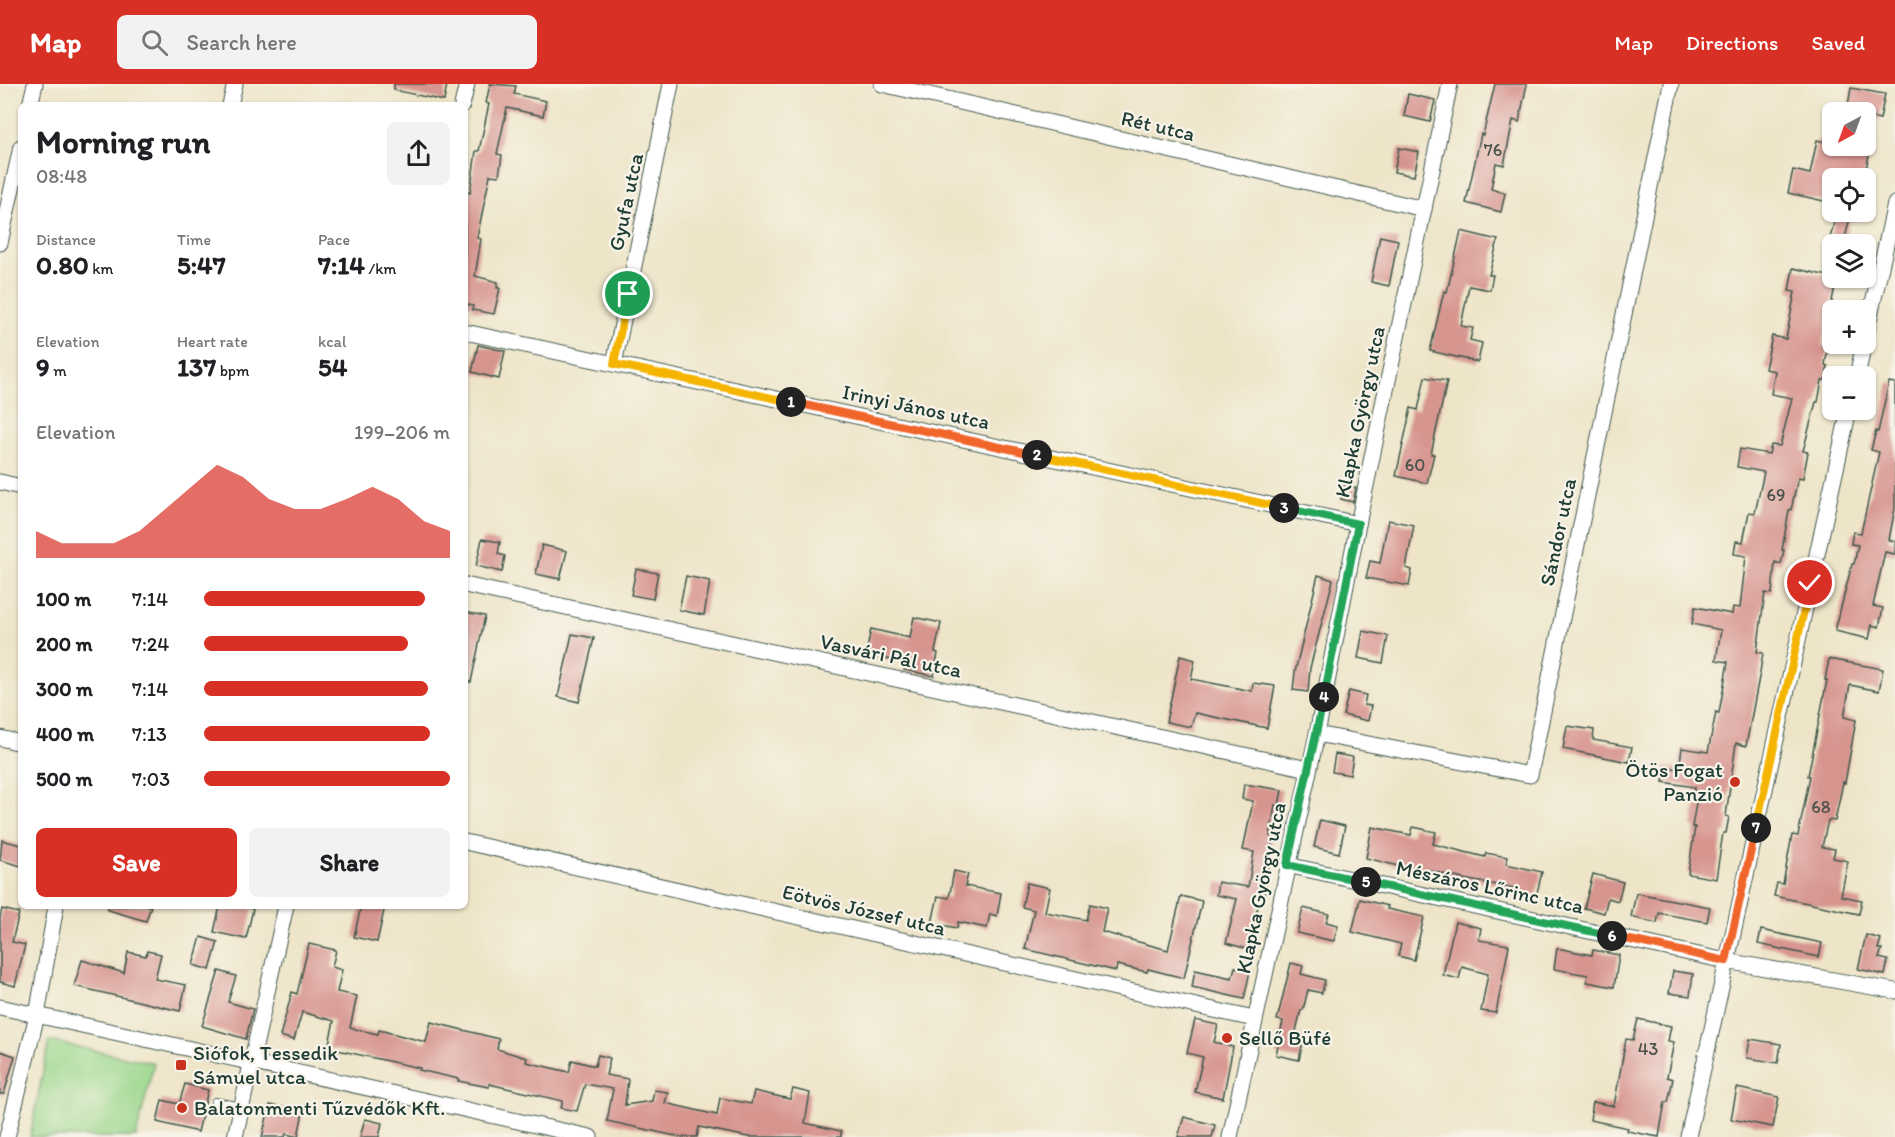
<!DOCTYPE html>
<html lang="en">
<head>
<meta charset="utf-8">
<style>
	body { margin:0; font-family:Itim,sans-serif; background:#f2f2f2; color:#202124; height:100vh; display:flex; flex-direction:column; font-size:22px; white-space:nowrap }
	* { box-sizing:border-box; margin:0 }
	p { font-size:20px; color:#757577 }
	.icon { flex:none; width:33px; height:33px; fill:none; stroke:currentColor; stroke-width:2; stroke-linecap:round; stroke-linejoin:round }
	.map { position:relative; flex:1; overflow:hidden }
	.drawer { position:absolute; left:18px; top:18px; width:450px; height:807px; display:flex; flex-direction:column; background:#fff; border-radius:9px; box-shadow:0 2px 4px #0004 }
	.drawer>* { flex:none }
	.needle { width:39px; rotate:221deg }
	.buttons { position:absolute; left:1822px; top:18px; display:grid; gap:12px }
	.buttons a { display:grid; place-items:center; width:54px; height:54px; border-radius:9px; background:#fff; box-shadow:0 2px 4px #0004; font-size:30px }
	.pin { position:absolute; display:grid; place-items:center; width:51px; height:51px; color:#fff; margin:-26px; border:3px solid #fff; border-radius:50%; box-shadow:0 2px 6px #0007 }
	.km { position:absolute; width:30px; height:30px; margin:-15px; border-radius:50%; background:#222; color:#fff; font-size:16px; line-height:30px; text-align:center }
	.round { display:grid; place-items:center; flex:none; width:63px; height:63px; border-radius:9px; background:#f2f2f2 }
	.overview { display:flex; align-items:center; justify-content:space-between; height:102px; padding:0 18px }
	h1 { font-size:33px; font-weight:700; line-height:45px }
	.figures { display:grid; grid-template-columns:repeat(3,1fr); gap:9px; height:102px; padding:6px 18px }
	.figures div { display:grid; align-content:center }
	.figures b { font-size:26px; font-weight:700 }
	.figures small { font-size:16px; font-weight:400 }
	.figures p { font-size:16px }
	.chart { height:168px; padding:12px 18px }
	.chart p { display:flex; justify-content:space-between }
	.chart svg { width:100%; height:108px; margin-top:6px; fill:#d93025; opacity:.7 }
	.cta { display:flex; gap:12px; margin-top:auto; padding:12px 18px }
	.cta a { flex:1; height:69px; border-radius:9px; background:#d93025; color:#fff; font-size:24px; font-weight:700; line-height:69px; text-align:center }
	.cta a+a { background:#f2f2f2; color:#202124 }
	ul { padding:0 18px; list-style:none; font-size:20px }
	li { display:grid; grid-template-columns:96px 72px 1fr; align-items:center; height:45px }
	li i { height:15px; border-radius:8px; background:#d93025 }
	header { display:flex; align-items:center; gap:36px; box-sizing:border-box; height:84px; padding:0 30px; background:#d93025; color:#fff }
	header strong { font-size:28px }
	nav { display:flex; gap:33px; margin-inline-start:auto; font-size:21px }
	.search { width:420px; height:54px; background:#f2f2f2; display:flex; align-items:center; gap:15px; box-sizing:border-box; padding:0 21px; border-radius:9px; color:#757577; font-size:22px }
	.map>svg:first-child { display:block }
	.green { fill:#9cd88d; stroke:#5e8a60; stroke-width:1.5 }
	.building { fill:#d79590 }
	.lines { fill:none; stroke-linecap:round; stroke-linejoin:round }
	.lane-casing { stroke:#3e564a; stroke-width:10 }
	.street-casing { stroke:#3e564a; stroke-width:17 }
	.lane { stroke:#fff; stroke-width:8 }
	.street { stroke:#fff; stroke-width:15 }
	.split-1-casing { stroke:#fff; stroke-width:12 }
	.split-2-casing { stroke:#fff; stroke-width:12 }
	.split-3-casing { stroke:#fff; stroke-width:12 }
	.split-4-casing { stroke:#fff; stroke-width:12 }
	.split-5-casing { stroke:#fff; stroke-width:12 }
	.split-6-casing { stroke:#fff; stroke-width:12 }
	.split-7-casing { stroke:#fff; stroke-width:12 }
	.split-8-casing { stroke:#fff; stroke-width:12 }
	.split-1 { stroke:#f5b400; stroke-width:8 }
	.split-2 { stroke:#f0652b; stroke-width:8 }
	.split-3 { stroke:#f5b400; stroke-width:8 }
	.split-4 { stroke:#22a559; stroke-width:8 }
	.split-5 { stroke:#22a559; stroke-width:8 }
	.split-6 { stroke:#22a559; stroke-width:8 }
	.split-7 { stroke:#f0652b; stroke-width:8 }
	.split-8 { stroke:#f5b400; stroke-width:8 }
	.poi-dot { fill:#c8321e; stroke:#f7f3e8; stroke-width:2 }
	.labels { text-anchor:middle; stroke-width:4.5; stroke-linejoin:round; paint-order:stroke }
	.number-label { font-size:18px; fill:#4d534b }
	.street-label { font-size:21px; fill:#1f3d34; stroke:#f7f3e8 }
	.poi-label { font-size:21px; fill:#1f3d34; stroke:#f7f3e8; text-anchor:start }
</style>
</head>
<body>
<header>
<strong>Map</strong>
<div class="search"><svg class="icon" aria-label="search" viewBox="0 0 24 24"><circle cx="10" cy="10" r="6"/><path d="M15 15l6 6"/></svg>Search here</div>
<nav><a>Map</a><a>Directions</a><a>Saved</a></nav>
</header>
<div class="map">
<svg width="1895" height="1053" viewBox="0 0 1895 1053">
	<rect width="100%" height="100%" fill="#f7f3e8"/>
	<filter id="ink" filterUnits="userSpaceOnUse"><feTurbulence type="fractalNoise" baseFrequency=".0167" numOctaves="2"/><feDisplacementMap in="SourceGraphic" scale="12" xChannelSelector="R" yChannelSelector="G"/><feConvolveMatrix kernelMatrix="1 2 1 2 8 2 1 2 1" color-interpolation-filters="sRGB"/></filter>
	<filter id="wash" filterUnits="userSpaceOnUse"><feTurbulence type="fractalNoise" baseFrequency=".008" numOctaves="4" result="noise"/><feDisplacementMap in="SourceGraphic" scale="24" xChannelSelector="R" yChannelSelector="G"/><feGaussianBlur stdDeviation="1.35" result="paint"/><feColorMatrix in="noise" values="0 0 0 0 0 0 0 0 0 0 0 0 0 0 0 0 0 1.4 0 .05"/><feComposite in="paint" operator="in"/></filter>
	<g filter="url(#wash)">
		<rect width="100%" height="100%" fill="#eee5c9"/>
		<!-- green -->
		<path class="green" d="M49,957L154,979L136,1053H30Z"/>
		<g id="blocks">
			<!-- building -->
			<g class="building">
				<path d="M394,0H447L444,17L394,6Z"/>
				<path d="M490,0L516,2L514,10L546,17L543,32L507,24L497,70L502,71L499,92L490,91L477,154L481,155L475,192L498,198L497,204H500L494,230L472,226L473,222L465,220V119L467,108L470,109L476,67H479L489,20L486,19Z"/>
				<path d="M1495,0H1527L1519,38L1513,36L1504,81L1496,79L1491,105L1505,109L1501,128L1466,119L1481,50L1483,51Z"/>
				<path d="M1851,4L1885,10L1880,35L1866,32V28H1847Z"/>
				<path d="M1408,10L1435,16L1430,38L1404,32Z"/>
				<path d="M1817,56L1833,60V62H1871L1864,94H1833V119L1788,109L1793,86L1810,90Z"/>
				<path d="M1399,64L1419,68L1414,92L1394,88Z"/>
				<path d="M1836,131L1850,134L1844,158L1830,154Z"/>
				<path d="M1461,147L1498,156L1489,191H1493L1490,206L1469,202L1461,242L1473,244L1470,256L1482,259L1478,278L1430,267L1444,207L1447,208Z"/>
				<path d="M1380,152L1398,156L1389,202L1371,198Z"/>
				<path d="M1793,184L1837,194L1822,262L1828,263L1825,281L1828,282L1825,296H1822L1818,318H1816L1803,367L1808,368L1803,395L1798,394L1791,426H1789L1782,466H1784L1781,480L1775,478L1772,510L1765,509L1757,568L1763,569L1760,588L1746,662L1736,659L1726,732L1729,733L1726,749H1723L1716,795L1688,790L1695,743H1692L1698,707H1694L1695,703L1663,698L1665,683L1679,685L1682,664L1708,668L1716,628L1719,629L1728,578L1716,576L1721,546L1692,540L1695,523L1732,530L1733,523L1740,524L1746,472L1734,470L1736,457L1743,458L1749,428L1755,429L1764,388L1737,383L1740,365L1769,370L1771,361L1780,362L1792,314L1771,310L1775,287L1765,285L1772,252L1786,255L1795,208L1789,207Z"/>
				<path d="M478,261L505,267L499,295L472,288Z"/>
				<path d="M1425,293L1447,297L1431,370H1434L1427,399L1396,392L1411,324L1418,326Z"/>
				<path d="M1889,298L1895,299V424L1889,456L1895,457V470L1885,468L1873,522L1883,524L1879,543L1872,541L1869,555L1835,547L1852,480H1854L1858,461L1851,460L1853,448L1861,449L1879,368L1871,366L1876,347L1878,348Z"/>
				<path d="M1344,401L1356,404L1353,418L1341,415Z"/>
				<path d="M1388,436L1414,441L1406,484L1412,486L1409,502L1366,494L1370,477L1380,479Z"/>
				<path d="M482,455L500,458L498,470L505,472L502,488L476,482Z"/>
				<path d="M542,461L567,467L560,495L536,490Z"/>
				<path d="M636,485L658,489L653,515L631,511Z"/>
				<path d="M1318,491L1333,496L1310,584L1308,608L1293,606L1295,588Z"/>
				<path d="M686,492L710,497L704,531L679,526Z"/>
				<path d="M465,528L485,532L471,598H465Z"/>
				<path d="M914,533L941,539L935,568L938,569L934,592L904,586L905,579L866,570L871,545L910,554Z"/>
				<path d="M1363,547L1388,552L1383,579L1358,574Z"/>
				<path d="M572,550L594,554L579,618L558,613Z"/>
				<path d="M1180,572L1195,576L1191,595L1252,607L1253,599L1275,602L1267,644L1195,629L1191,643L1166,638Z"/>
				<path d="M1829,575L1883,585L1879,607L1850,601L1844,633L1856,636L1845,699L1843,698L1835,737L1828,736L1822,763L1835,765L1833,774L1848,777L1841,812L1862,816L1859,830L1774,812L1777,799L1783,800L1792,751L1798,752L1810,692H1808L1827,596H1825Z"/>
				<path d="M1349,607L1366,611L1364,621L1371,622L1368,637L1343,631Z"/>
				<path d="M1567,642L1594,646L1593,656L1632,663L1629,678L1563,665Z"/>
				<path d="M1335,670L1353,673L1350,691L1332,688Z"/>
				<path d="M1244,700L1282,706L1279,722L1275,721L1270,752L1273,753L1263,818H1259L1248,865L1226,859L1237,815L1216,811L1218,798L1248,803L1254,768L1243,766L1253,717L1242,715Z"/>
				<path d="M1320,736L1345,742L1339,769L1314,763Z"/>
				<path d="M1372,743L1411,751L1413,743L1436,748L1433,760L1485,773L1486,769L1508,773L1506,780L1542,788L1536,813L1514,809L1515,804L1463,795L1428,786L1427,789L1366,774Z"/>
				<path d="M2,756L21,761V782L0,776Z"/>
				<path d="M954,787L968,790L965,802L1001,809L997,832L990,830L987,844L958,838L957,844L932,839L938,812L949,814Z"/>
				<path d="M1593,790L1623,798L1618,817L1608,814L1604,829L1584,824Z"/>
				<path d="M1027,799L1050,804L1045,828L1086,836L1090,820L1107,824L1102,848L1168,866L1181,812L1202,817L1184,894L1148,885L1147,888L1117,881L1116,887L1025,865L1034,826L1022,823Z"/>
				<path d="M1636,809L1710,823L1707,838L1659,829L1657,839L1631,833Z"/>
				<path d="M1360,815L1388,822L1387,825L1424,833L1414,876L1398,872L1401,860L1352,848Z"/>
				<path d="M108,822H151L146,837L108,826Z"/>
				<path d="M220,822H241L253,825L246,855L214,848Z"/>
				<path d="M361,822H385L377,858L354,853Z"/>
				<path d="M1303,824L1329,830L1326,838L1338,841L1334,857L1297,849Z"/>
				<path d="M2,825L19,829L12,858L25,861L15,902L0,898V833Z"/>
				<path d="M1455,838L1481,844L1479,856L1509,861L1496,929L1481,927L1488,890L1462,883L1459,895L1443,891Z"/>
				<path d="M1761,846L1822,859L1819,873L1758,860Z"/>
				<path d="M1866,851L1881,855L1878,865H1882L1879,874L1888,876L1885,891L1858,885Z"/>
				<path d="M201,853L218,858L210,886L193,881Z"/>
				<path d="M309,860L336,866L332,883L342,886L337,908L357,912L350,944L378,950L379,946L426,958L431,938L499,955L497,965L527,974L526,978L569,988L572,976L595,982L598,971L610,974L606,991L628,995L625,1021L652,1017L654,1006L668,1008L665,1019L717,1031L720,1014L751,1020L754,1007L790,1015L793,1005L810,1009L805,1039L841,1047V1053H748L699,1043L697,1053H680L607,1037L613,1005L585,1000L577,1027L561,1024L563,1017L489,1000V1003L458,997L459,995L419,986L420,984L328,964L334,937L302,928L294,956L280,952L292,908L297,910Z"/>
				<path d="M1557,864L1592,871L1593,866L1619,871L1614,903L1587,898L1588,891L1554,885Z"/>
				<path d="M147,867L161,870L155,895L186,901L180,927L74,902L82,876L124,889L128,868L146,872Z"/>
				<path d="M1291,879L1303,882L1301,890L1325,896L1322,909L1308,906L1303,926H1301L1295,951L1304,953L1299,976L1276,971L1283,937L1277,936Z"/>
				<path d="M1235,883L1250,887L1244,915L1192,903L1195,886L1232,894Z"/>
				<path d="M219,887L236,892L228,918L253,925L246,955L202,942Z"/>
				<path d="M1673,887L1693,890L1690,912L1669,909Z"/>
				<path d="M1638,935L1671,942L1668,957L1674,958L1667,993L1673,995L1668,1018H1665L1659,1053L1627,1047L1628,1044L1590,1036L1593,1018L1614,1022L1626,955L1633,956Z"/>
				<path d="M1195,936L1218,941L1214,958L1233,963L1223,1014L1195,1008L1203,973L1187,969Z"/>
				<path d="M1750,955L1781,960L1778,979L1747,974Z"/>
				<path d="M0,967L15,972L4,1010H0Z"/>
				<path d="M185,1000L208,1006L198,1048L157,1038L162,1016L179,1020Z"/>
				<path d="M1737,1004L1779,1013L1773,1043L1731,1035Z"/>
				<path d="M270,1021L303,1028L298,1053L286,1050L285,1053H262Z"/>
				<path d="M1184,1033L1215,1041L1212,1053H1178Z"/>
				<path d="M365,1035L382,1039L379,1053H360Z"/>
			</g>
		</g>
	</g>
	<g filter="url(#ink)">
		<use href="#blocks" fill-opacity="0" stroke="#3e564a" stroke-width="1.5"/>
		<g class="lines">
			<!-- lane casing -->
			<g class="lane-casing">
				<path id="lane" d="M215,1018L242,1023"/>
			</g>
			<!-- street casing -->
			<g class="street-casing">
				<g id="street">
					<path d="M882,0L1424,125"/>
					<path d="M30,21L35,0"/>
					<path d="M230,21L235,0"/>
					<path d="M462,21L467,0"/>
					<path d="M0,159L21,63"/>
					<path d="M465,248L1358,440"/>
					<path d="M1866,250L1895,120"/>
					<path d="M614,280L671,0"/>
					<path d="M1857,292L1864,260"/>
					<path d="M0,398L21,403"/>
					<path d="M465,501L1308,685"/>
					<path d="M1317,650L1530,691L1671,0"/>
					<path d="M0,654L21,659"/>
					<path d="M465,758L1254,935"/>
					<path d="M1287,781L1726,877L1895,907"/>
					<path d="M0,923L590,1053"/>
					<path d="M7,1053L37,931L56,822"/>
					<path d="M235,1053L286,822"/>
					<path d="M1230,1053L1317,650L1358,440L1450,0"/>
					<path d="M1688,1053L1849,326"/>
				</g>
			</g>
			<!-- lane -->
			<use href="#lane" class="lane"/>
			<!-- street -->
			<use href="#street" class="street"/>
		</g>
	</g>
	<g class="lines" filter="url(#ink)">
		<!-- split-1 casing -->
		<g class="split-1-casing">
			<path id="split-1" d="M628,210L614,280L791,318"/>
		</g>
		<!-- split-2 casing -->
		<g class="split-2-casing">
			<path id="split-2" d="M791,318L1037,371"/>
		</g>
		<!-- split-3 casing -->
		<g class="split-3-casing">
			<path id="split-3" d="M1037,371L1284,424"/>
		</g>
		<!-- split-4 casing -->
		<g class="split-4-casing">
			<path id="split-4" d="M1284,424L1358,440L1324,613"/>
		</g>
		<!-- split-5 casing -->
		<g class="split-5-casing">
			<path id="split-5" d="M1324,613L1287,781L1366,798"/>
		</g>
		<!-- split-6 casing -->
		<g class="split-6-casing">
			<path id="split-6" d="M1366,798L1612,852"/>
		</g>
		<!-- split-7 casing -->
		<g class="split-7-casing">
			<path id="split-7" d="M1612,852L1726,877L1756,744"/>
		</g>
		<!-- split-8 casing -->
		<g class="split-8-casing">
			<path id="split-8" d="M1756,744L1810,499"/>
		</g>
		<!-- split-1 -->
		<use href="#split-1" class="split-1"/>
		<!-- split-2 -->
		<use href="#split-2" class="split-2"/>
		<!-- split-3 -->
		<use href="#split-3" class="split-3"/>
		<!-- split-4 -->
		<use href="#split-4" class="split-4"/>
		<!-- split-5 -->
		<use href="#split-5" class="split-5"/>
		<!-- split-6 -->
		<use href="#split-6" class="split-6"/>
		<!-- split-7 -->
		<use href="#split-7" class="split-7"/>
		<!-- split-8 -->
		<use href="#split-8" class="split-8"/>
	</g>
	<!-- markers -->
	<g class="poi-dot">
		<circle cx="1735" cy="698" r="6"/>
		<circle cx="1227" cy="954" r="6"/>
		<rect x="175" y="975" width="12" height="12" rx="3"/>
		<circle cx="182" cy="1024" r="6"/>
	</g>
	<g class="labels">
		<!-- number labels -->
		<g class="number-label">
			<text x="1493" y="72">76</text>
			<text x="1415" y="387">60</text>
			<text x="1776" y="417">69</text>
			<text x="1821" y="729">68</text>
			<text x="1648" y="971">43</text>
		</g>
		<!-- street labels -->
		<g class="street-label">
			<text transform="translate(1158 42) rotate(13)" y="7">Rét utca</text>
			<text transform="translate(626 118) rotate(-78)" y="7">Gyufa utca</text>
			<text transform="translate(916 323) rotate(12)" y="7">Irinyi János utca</text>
			<text transform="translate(1360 328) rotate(-78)" y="7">Klapka György utca</text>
			<text transform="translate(1558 448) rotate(-78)" y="7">Sándor utca</text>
			<text transform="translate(891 572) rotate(12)" y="7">Vasvári Pál utca</text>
			<text transform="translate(1490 803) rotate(12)" y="7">Mészáros Lőrinc utca</text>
			<text transform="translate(1261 804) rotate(-78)" y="7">Klapka György utca</text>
			<text transform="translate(864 826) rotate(13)" y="7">Eötvös József utca</text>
		</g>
		<!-- poi labels -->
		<g class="poi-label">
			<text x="1723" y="693" text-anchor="end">Ötös Fogat<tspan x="1723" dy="24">Panzió</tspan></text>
			<text x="1239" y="961">Sellő Büfé</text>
			<text x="193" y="976">Siófok, Tessedik<tspan x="193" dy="24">Sámuel utca</tspan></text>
			<text x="194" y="1031">Balatonmenti Tűzvédők Kft.</text>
		</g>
	</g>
</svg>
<div class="buttons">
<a><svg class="needle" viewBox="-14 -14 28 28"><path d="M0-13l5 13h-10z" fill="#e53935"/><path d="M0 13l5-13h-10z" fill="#757577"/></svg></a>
<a><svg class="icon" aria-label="locate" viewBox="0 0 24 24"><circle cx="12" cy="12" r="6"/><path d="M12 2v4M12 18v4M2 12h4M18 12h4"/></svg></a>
<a><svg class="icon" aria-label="layers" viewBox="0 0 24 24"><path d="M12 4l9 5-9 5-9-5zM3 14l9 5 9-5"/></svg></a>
<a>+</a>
<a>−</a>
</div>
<div class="pin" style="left:628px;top:210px;background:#1e9e55"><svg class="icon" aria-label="arrive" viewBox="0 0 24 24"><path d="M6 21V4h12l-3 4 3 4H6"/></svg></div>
<div class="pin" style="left:1810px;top:499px;background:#d93025"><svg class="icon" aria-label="check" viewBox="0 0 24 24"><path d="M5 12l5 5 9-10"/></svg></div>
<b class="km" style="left:791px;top:318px">1</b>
<b class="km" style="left:1037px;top:371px">2</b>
<b class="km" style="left:1284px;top:424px">3</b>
<b class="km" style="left:1324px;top:613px">4</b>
<b class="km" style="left:1366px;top:798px">5</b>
<b class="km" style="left:1612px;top:852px">6</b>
<b class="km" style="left:1756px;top:744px">7</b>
<section class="drawer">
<div class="overview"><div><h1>Morning run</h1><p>08:48</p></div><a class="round"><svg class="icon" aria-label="share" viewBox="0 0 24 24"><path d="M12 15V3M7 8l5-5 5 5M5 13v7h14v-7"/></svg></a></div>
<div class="figures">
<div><p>Distance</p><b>0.80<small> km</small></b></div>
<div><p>Time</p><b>5:47</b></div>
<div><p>Pace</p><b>7:14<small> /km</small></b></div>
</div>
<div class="figures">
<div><p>Elevation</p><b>9<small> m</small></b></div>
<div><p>Heart rate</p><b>137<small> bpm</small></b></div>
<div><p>kcal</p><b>54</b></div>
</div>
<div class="chart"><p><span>Elevation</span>199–206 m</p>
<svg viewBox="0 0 160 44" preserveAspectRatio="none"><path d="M0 44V33L10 38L20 38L30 38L40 33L50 24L60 15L70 6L80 11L90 20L100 24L110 24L120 20L130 15L140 20L150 29L160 33V44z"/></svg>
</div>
<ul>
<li><b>100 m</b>7:14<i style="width:90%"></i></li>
<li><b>200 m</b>7:24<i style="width:83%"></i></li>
<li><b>300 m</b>7:14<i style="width:91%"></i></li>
<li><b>400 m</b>7:13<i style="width:92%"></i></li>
<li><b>500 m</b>7:03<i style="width:100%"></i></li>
</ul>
<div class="cta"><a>Save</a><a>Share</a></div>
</section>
</div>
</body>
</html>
